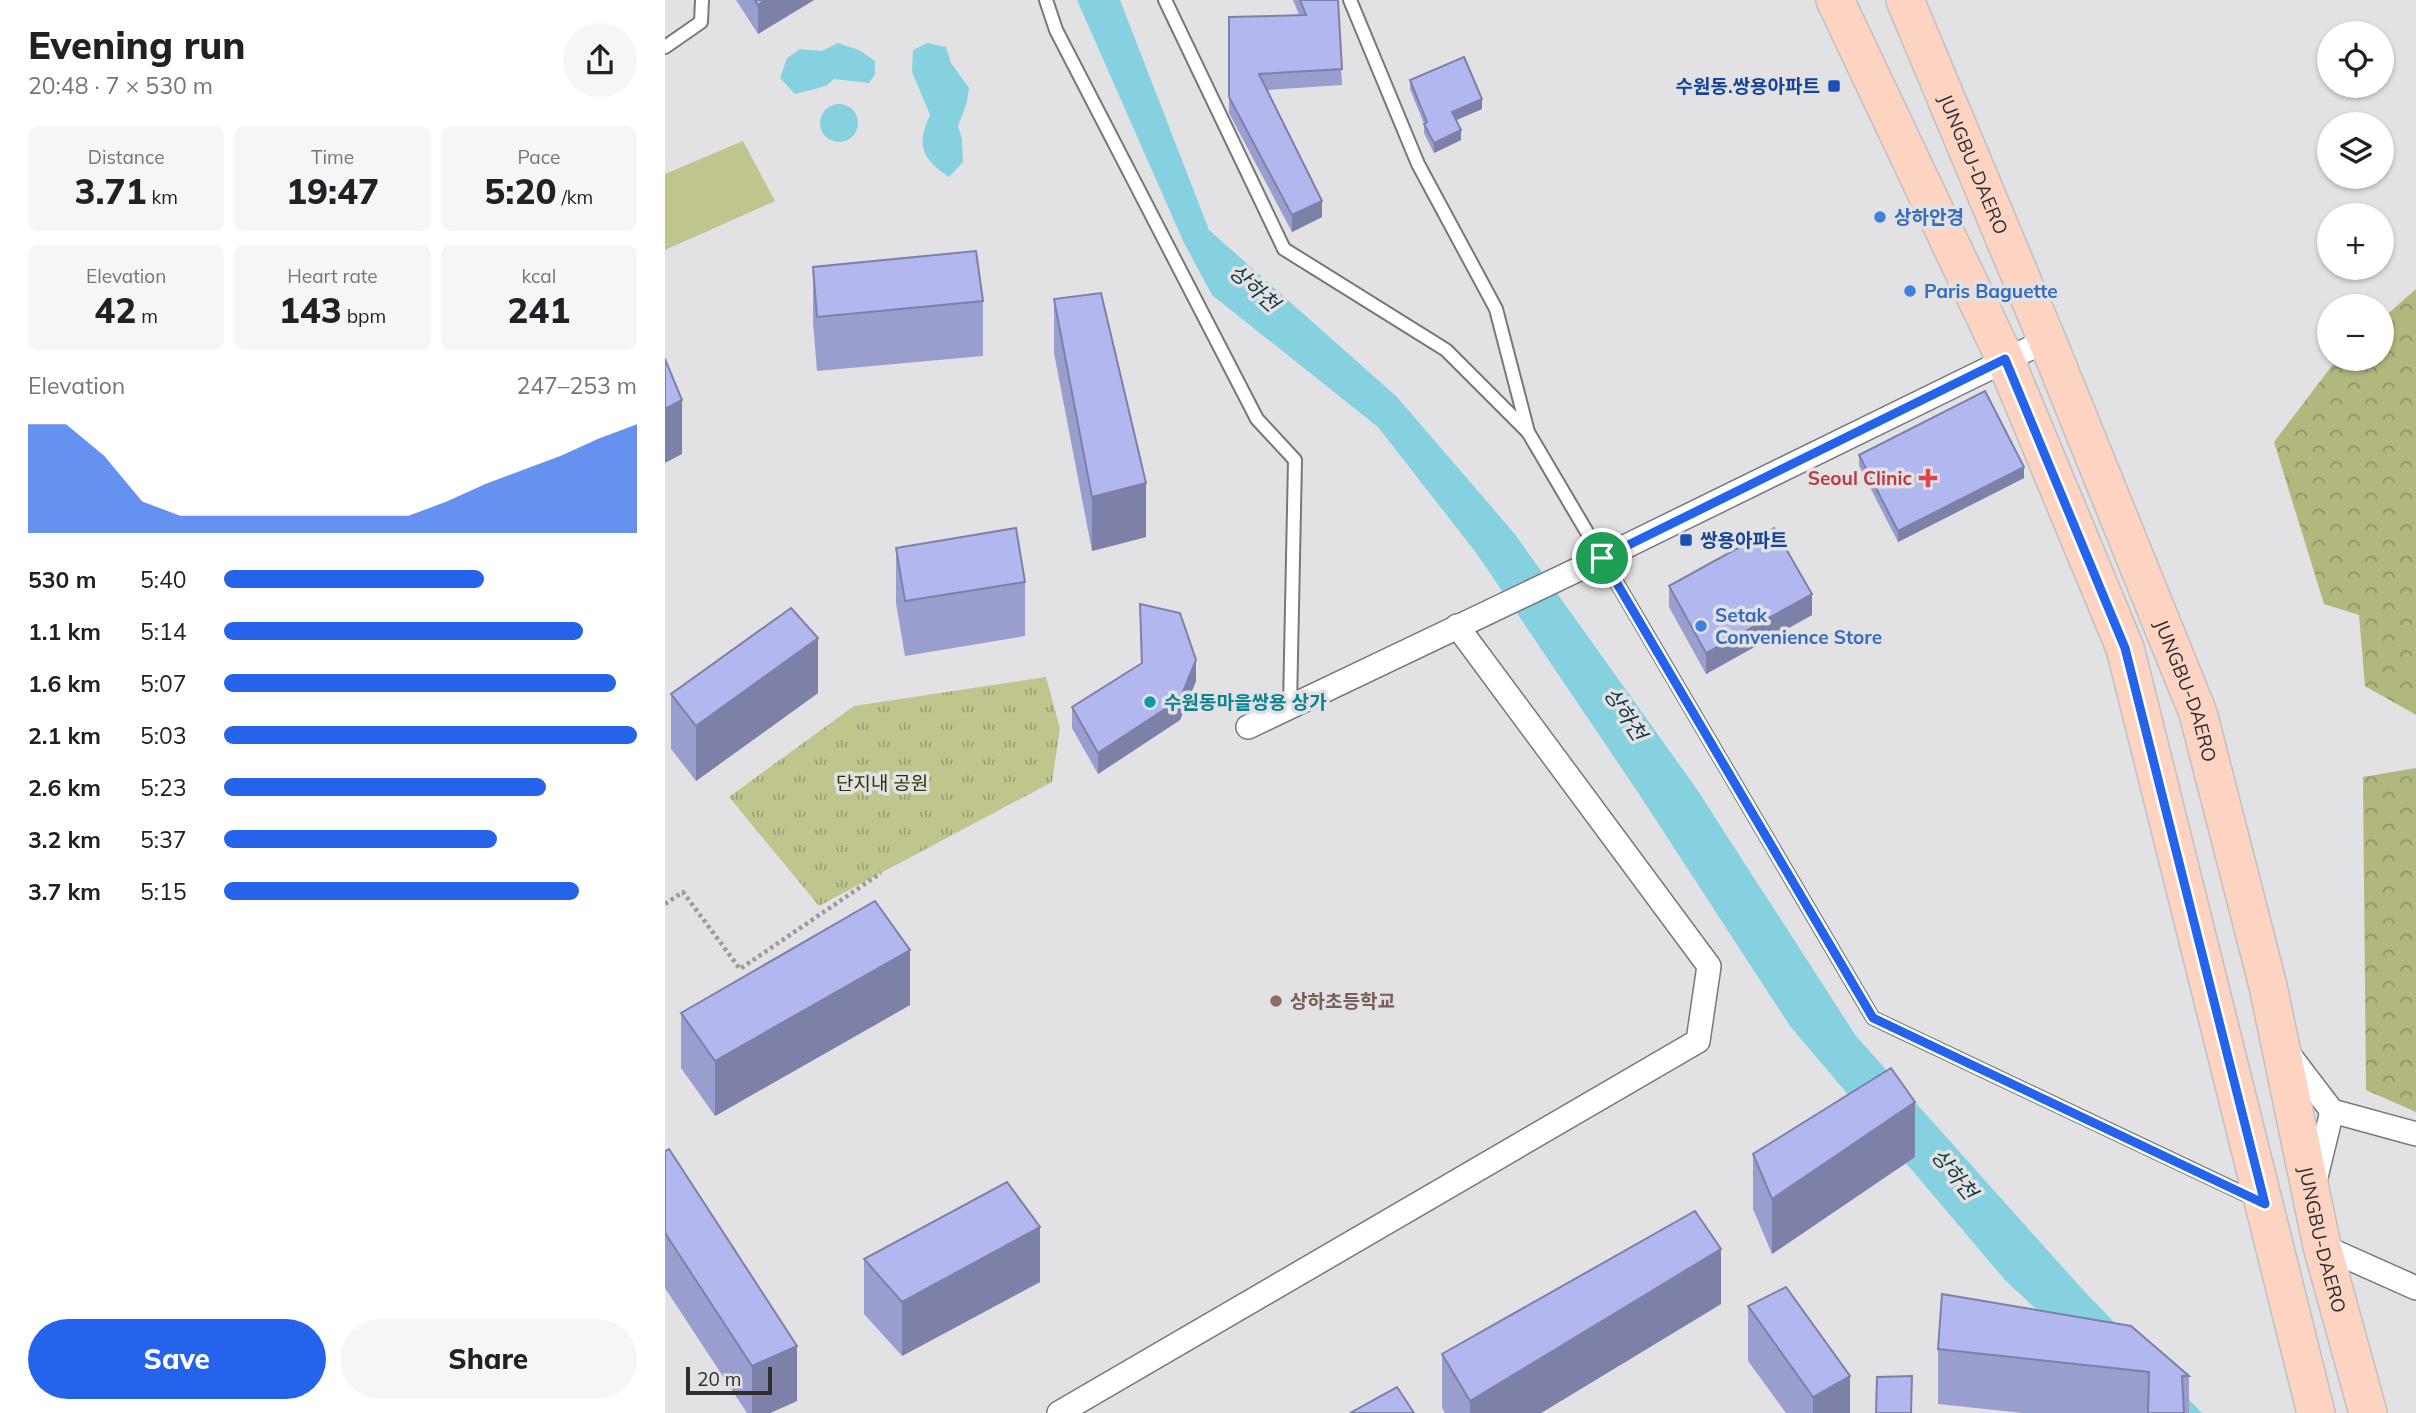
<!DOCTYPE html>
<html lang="en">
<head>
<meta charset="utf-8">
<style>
	body { margin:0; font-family:Mulish,"Noto Sans KR",sans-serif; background:#f6f6f6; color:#202124; height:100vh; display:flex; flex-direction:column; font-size:26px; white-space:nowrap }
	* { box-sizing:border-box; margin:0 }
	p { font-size:23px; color:#757577 }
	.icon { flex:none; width:38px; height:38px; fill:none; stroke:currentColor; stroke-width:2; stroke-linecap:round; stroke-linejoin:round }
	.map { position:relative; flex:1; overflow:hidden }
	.sheet { display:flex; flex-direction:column; background:#fff; width:665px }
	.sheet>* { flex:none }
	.buttons { position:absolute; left:1652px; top:21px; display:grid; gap:14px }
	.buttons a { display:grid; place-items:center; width:77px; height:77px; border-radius:50%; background:#fff; box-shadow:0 2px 5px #0004; font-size:35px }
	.scale { position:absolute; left:21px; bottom:18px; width:86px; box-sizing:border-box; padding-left:7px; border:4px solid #2e2e2f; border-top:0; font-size:19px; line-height:24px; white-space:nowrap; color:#2e2e2f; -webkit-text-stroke:5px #e2e2e5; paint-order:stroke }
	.pin { position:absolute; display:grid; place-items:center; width:60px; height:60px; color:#fff; margin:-30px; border:4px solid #fff; border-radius:50%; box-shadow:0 2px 7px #0007 }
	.round { display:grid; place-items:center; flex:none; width:74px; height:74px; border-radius:37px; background:#f6f6f6 }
	.head { display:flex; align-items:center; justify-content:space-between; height:119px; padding:0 28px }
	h1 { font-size:38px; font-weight:800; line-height:52px }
	.figures { display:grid; grid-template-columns:repeat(3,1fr); gap:10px; height:119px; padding:7px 28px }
	.figures div { display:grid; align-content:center; border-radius:10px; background:#f6f6f6; text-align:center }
	.figures b { font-size:35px; font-weight:800 }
	.figures small { font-size:19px; font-weight:400 }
	.figures p { font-size:19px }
	.chart { height:196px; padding:14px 28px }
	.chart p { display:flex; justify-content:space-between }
	.chart svg { width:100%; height:126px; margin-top:7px; fill:#2563eb; opacity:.7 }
	.primary-button { display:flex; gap:14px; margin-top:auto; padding:14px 28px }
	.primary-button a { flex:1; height:80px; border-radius:42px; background:#2563eb; color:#fff; font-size:28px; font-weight:800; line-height:80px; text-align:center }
	.primary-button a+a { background:#f6f6f6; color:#202124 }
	ul { padding:0 28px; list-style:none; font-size:23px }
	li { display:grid; grid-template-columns:112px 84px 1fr; align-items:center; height:52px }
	li i { height:18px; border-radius:9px; background:#2563eb }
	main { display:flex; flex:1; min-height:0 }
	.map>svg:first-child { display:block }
	.grass { fill:url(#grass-tufts) }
	.forest { fill:url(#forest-crowns) }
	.garden { fill:#bfc58d }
	.water { fill:#85d1df }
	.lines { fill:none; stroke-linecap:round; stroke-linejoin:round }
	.lane-casing { stroke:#77787a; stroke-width:16 }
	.street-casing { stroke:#77787a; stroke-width:26 }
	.primary-casing { stroke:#c0c0c1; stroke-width:40 }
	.path { stroke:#9b9b9d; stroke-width:4.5; stroke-dasharray:3.5 3.5; stroke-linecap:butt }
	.lane { stroke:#fff; stroke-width:12 }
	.street { stroke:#fff; stroke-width:23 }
	.primary { stroke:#fdd3c2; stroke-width:37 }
	.wall { fill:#999ece }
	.shaded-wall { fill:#7d81a7 }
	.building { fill:#b2b8ef; stroke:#7d81a7; stroke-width:2 }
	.route-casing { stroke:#fff; stroke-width:14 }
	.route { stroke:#2563eb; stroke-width:9 }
	.transit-dot { fill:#1a4fb4; stroke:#e2e2e5; stroke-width:2.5 }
	.shop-dot { fill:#3f7fe0; stroke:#e2e2e5; stroke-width:2.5 }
	.health-dot { fill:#e0444e; stroke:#e2e2e5; stroke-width:2.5 }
	.culture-dot { fill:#0f9aa8; stroke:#e2e2e5; stroke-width:2.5 }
	.education-dot { fill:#8d6e63; stroke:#e2e2e5; stroke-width:2.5 }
	.labels { text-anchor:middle; stroke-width:7; stroke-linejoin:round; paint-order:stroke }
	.transit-label { font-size:19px; font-weight:bold; fill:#164399; stroke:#e2e2e5; text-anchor:end }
	.street-label { font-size:19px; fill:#2e2e2f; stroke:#e2e2e5 }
	.shop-label { font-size:19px; font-weight:bold; fill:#366cbe; stroke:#e2e2e5; text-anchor:start }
	.health-label { font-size:19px; font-weight:bold; fill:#be3a42; stroke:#e2e2e5; text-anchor:end }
	.culture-label { font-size:19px; font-weight:bold; fill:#0d838f; stroke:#e2e2e5; text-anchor:start }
	.park-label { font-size:19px; fill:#303203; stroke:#e2e2e5 }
	.education-label { font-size:19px; font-weight:bold; fill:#785e54; stroke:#e2e2e5; text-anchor:start }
	.water-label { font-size:21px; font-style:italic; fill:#13383f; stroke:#e2e2e5 }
</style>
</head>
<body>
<main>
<section class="sheet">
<div class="head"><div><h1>Evening run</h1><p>20:48 · 7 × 530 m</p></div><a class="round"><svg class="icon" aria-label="share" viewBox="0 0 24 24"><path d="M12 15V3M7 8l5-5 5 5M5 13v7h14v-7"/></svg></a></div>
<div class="figures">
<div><p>Distance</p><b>3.71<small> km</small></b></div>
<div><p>Time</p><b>19:47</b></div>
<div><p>Pace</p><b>5:20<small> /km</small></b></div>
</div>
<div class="figures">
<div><p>Elevation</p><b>42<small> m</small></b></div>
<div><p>Heart rate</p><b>143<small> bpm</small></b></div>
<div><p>kcal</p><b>241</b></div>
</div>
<div class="chart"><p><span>Elevation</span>247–253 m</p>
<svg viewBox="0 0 160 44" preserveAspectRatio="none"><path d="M0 44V6L10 6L20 17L30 33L40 38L50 38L60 38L70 38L80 38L90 38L100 38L110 33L120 27L130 22L140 17L150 11L160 6V44z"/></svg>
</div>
<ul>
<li><b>530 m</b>5:40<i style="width:63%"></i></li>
<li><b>1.1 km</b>5:14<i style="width:87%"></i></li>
<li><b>1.6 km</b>5:07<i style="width:95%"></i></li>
<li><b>2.1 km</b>5:03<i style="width:100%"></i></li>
<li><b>2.6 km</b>5:23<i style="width:78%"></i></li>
<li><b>3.2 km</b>5:37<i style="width:66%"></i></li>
<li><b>3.7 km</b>5:15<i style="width:86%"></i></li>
</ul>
<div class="primary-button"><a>Save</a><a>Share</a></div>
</section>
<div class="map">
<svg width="1751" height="1413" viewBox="0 0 1751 1413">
	<defs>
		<pattern id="grass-tufts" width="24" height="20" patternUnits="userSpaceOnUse" patternTransform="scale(1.75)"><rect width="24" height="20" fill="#bfc58d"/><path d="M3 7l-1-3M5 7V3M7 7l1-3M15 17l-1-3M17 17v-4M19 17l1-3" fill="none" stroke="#9ca074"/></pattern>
		<pattern id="forest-crowns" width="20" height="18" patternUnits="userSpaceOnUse" patternTransform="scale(1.75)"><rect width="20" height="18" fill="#b1b77d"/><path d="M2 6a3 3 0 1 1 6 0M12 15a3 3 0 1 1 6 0" fill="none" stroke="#909567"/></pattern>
	</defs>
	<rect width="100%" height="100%" fill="#e2e2e5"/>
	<!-- grass -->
	<path class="grass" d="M381,677L395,728L387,782L154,906L64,797L189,706Z"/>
	<!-- forest -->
	<g class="forest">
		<path d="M1751,289V715L1700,686L1694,615L1659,604L1609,442L1672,359H1717V319Z"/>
		<path d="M1751,768V1112L1701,1090L1698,777Z"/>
	</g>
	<!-- garden -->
	<path class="garden" d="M78,141L110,201L0,250V174Z"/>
	<!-- water -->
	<g class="water">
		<path d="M412,0H455L544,230L732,397L849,533L1031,788L1191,1036L1418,1290L1537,1413H1483L1340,1280L1125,1026L974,794L812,554L713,427L547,295L519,243Z"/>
		<path d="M173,43L194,50L210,61V74L204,83L169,79L161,86L130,94L115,78L122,58L135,49L157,51Z"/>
		<path d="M262,43L281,47L286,63L304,88L302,102L293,126L297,139L298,162L284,177C257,159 251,145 265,115L247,72L248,50Z"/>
		<circle cx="174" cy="123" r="19"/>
	</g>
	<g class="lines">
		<!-- lane casing -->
		<g class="lane-casing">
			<g id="lane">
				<path d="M381,0L391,30L592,419L630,460L625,706"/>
				<path d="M500,0L619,249L781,350L863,432"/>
				<path d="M685,0L753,164L831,309L863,432L1208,1018L1592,1200"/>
				<path d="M0,47L36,22L37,0"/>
			</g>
		</g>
		<!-- street casing -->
		<g class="street-casing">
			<g id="street">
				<path d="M583,727L937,558L1382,340"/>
				<path d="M1622,1052L1667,1111L1751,1134"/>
				<path d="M1650,1181L1667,1111"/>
				<path d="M1657,1246L1751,1288"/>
				<path d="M394,1413L1033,1041L1044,966L792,626"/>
			</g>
		</g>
		<!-- primary casing -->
		<g class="primary-casing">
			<g id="primary">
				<path d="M1170,0L1340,359L1460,648L1651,1413"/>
				<path id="s1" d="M1240,0L1382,340L1533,713L1603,986L1657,1246L1703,1413"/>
			</g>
		</g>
		<!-- path -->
		<path class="path" d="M0,904L18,892L75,969L216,873"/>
		<!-- lane -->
		<use href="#lane" class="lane"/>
		<!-- street -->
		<use href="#street" class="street"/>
		<!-- primary -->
		<use href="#primary" class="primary"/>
	</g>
	<!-- wall -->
	<g class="wall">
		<path d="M71,0H149L93,34Z"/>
		<path d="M628,0H673L677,85L602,90L657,217L627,232L564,113V17L634,15Z"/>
		<path d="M745,80L817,109L791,120L796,140L769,153L759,133V124L745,89Z"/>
		<path d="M148,267L318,301V356L152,371L148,322Z"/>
		<path d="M389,299L481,537L427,551L389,353Z"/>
		<path d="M1194,455L1359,478L1233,542L1194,466Z"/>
		<path d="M231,548L360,582V636L240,656L231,603Z"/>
		<path d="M1004,586L1147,615L1041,674L1004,607Z"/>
		<path d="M475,604L531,681L515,720L433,774L407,728V707L476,664Z"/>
		<path d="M153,693L31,781L6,749V694Z"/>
		<path d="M245,1005L50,1116L16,1068V1013Z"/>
		<path d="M0,1151L132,1401L105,1413H82L0,1288Z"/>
		<path d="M1088,1154L1250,1157L1107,1254L1088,1209Z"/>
		<path d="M199,1259L375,1282L237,1356L199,1314Z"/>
		<path d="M1056,1304L876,1413H780L777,1408V1354Z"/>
		<path d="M1083,1306L1185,1413H1121L1083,1361Z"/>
		<path d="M1273,1349L1524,1376V1413H1358L1273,1404Z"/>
	</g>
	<!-- shaded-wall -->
	<g class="shaded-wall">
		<path d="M100,0H149L93,34V5Z"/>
		<path d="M817,99V109L787,122V112Z"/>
		<path d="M796,130V140L769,153V143Z"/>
		<path d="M657,201V217L627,232V215Z"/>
		<path d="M17,400V454L0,463V409Z"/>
		<path d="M1359,467V478L1233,542V531Z"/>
		<path d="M481,483V537L427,551V497Z"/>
		<path d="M1147,594V615L1041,674V653Z"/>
		<path d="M153,638V693L31,781V726Z"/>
		<path d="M531,660V681L515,720L433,774V753Z"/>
		<path d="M245,950V1005L50,1116V1061Z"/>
		<path d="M1250,1102V1157L1107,1254V1199Z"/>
		<path d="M375,1227V1282L237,1356V1302Z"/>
		<path d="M1056,1249V1304L876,1413H805V1401Z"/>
		<path d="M132,1346V1401L105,1413H87V1366Z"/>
		<path d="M1185,1376V1413H1148V1397Z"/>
	</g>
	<!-- building -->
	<g class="building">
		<path d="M90,0H100L93,5Z"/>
		<path d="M635,0H673L677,69L594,74L657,201L627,215L564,97V17L641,15Z"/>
		<path d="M799,57L817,99L787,112L796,130L769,143L759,124L762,122L745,80Z"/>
		<path d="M311,251L318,301L152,317L148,267Z"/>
		<path d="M436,293L481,483L427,497L389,299Z"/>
		<path d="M0,359L17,400L0,409Z"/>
		<path d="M1320,391L1359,467L1233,531L1194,455Z"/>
		<path d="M351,528L360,582L240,601L231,548Z"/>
		<path d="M1109,528L1147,594L1041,653L1004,586Z"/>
		<path d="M475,604L515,613L531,660L515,699L433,753L407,707L477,663Z"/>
		<path d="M126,608L153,638L31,726L6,694Z"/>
		<path d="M210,901L245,950L50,1061L16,1013Z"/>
		<path d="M1226,1068L1250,1102L1107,1199L1088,1154Z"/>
		<path d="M4,1149L132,1346L87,1366L0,1233V1151Z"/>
		<path d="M342,1182L375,1227L237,1302L199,1259Z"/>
		<path d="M1030,1211L1056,1249L805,1401L777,1354Z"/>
		<path d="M1121,1287L1185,1376L1148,1397L1083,1306Z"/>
		<path d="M1277,1294L1466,1326L1524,1376H1517L1519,1413H1483L1484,1372L1273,1349Z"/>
		<path d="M1247,1376L1246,1413H1211L1212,1377Z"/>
		<path d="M732,1387L749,1413H685Z"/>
	</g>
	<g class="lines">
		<!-- route casing -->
		<g class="route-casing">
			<path id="route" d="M1340,359L1460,648L1600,1204L1208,1018L937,558Z"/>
		</g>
		<!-- route -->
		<use href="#route" class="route"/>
	</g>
	<!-- markers -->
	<g class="transit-dot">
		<rect x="1162" y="79" width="14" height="14" rx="3.5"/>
		<rect x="1014" y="533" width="14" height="14" rx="3.5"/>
	</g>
	<g class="shop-dot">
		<circle cx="1215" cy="217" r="7"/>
		<circle cx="1245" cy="291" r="7"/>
		<circle cx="1036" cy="626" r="7"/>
	</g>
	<path class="health-dot" d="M1259.5 467.5h7v7h7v7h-7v7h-7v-7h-7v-7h7z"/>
	<circle class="culture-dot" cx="485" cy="702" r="7"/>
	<circle class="education-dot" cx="611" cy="1001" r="7"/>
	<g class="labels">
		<!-- transit labels -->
		<g class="transit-label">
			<text x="1155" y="93">수원동.쌍용아파트</text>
			<text x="1035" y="547" text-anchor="start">쌍용아파트</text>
		</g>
		<!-- street labels -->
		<g class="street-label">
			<text dy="7" stroke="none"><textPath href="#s1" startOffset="178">JUNGBU-DAERO</textPath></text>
			<text dy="7" stroke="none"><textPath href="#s1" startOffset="746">JUNGBU-DAERO</textPath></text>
			<text dy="7" stroke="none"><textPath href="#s1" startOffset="1312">JUNGBU-DAERO</textPath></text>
		</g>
		<!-- shop labels -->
		<g class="shop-label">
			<text x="1229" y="224">상하안경</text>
			<text x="1259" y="298">Paris Baguette</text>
			<text x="1050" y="622">Setak<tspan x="1050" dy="22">Convenience Store</tspan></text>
		</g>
		<!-- health labels -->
		<g class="health-label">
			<text x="1247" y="485">Seoul Clinic</text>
		</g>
		<!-- culture labels -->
		<g class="culture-label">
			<text x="499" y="709">수원동마을쌍용 상가</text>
		</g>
		<!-- park labels -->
		<g class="park-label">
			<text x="217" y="790">단지내 공원</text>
		</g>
		<!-- education labels -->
		<g class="education-label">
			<text x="625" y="1008">상하초등학교</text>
		</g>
		<!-- water labels -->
		<g class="water-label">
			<text transform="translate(589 288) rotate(42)" y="7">상하천</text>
			<text transform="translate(960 714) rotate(57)" y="7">상하천</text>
			<text transform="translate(1289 1174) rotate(51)" y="7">상하천</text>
		</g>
	</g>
</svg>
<div class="buttons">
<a><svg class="icon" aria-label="locate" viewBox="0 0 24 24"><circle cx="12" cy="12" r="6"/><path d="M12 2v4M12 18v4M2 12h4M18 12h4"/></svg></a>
<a><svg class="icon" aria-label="layers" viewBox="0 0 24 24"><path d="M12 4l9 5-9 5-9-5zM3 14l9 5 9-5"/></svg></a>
<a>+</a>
<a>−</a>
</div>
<div class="scale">20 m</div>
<div class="pin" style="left:937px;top:558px;background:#1e9e55"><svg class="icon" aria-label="arrive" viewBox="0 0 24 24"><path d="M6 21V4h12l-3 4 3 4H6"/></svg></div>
</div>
</main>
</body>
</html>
